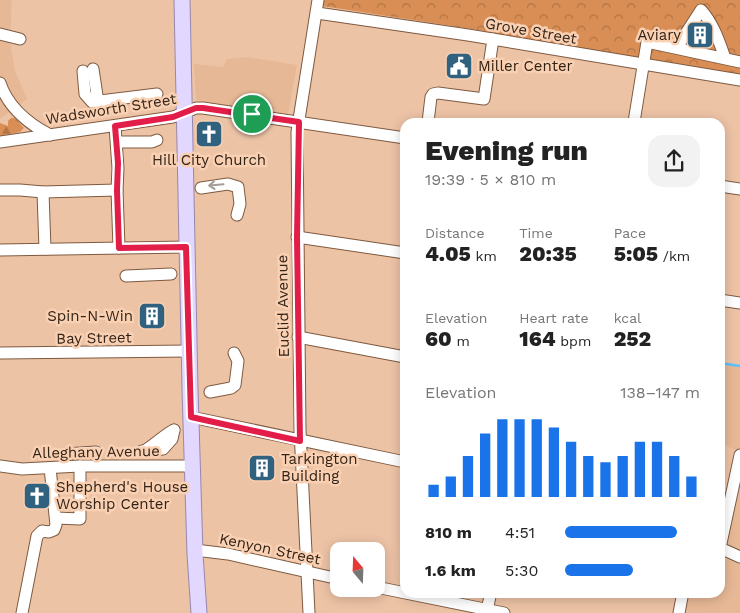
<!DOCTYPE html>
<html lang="en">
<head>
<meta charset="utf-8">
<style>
	body { margin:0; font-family:"Work Sans",sans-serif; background:#f2f2f2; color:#222; height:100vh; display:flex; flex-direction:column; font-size:19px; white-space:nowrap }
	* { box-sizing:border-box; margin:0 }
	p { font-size:16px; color:#767676 }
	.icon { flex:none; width:28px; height:28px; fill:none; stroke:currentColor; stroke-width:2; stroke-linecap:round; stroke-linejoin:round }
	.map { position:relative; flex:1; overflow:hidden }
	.drawer { position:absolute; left:400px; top:118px; width:325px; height:480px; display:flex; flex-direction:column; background:#fff; border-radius:15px; box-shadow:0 2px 12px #0003 }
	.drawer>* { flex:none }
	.needle { width:32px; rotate:341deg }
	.tools { position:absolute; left:330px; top:542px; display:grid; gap:10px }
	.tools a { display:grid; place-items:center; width:55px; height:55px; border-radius:10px; background:#fff; box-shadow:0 2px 12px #0003; font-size:25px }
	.pin { position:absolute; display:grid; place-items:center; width:42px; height:42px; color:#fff; margin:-21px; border:2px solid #fff; border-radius:50%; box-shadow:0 1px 5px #0007 }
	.round { display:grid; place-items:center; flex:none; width:52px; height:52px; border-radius:15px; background:#f2f2f2 }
	.head { display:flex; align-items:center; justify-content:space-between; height:85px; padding:0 25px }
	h1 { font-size:28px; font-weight:800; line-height:38px }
	.figures { display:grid; grid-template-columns:repeat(3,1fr); gap:8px; height:85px; padding:5px 25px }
	.figures div { display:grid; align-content:center }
	.figures b { font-size:21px; font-weight:800 }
	.figures small { font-size:14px; font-weight:400 }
	.figures p { font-size:14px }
	.chart { height:140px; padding:10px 25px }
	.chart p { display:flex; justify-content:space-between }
	.chart svg { width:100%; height:90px; margin-top:5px; stroke:#1a73e8; stroke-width:6 }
	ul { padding:0 25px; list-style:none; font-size:16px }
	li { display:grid; grid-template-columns:80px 60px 1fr; align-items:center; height:38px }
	li i { height:12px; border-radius:6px; background:#1a73e8 }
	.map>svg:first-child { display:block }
	.built { fill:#e7b896 }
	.forest { fill:url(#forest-firs) }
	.park { fill:url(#park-crowns) }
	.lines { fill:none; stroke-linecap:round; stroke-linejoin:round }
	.stream { stroke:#58c2fe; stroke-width:2.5 }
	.minor-casing { stroke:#7e5a40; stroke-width:13 }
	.major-casing { stroke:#9887ad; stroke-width:17 }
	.minor { stroke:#fff; stroke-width:11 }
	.major { stroke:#e2d7fe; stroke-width:15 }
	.oneway { stroke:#a39c97 }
	.route-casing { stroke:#fff; stroke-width:10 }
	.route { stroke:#e11d48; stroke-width:6 }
	.labels { text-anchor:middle; stroke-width:5; stroke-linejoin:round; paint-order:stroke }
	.street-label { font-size:15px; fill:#322317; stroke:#fad0b3 }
	.poi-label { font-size:15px; fill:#322317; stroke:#fad0b3; text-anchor:start }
</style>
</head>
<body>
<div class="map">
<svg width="740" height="613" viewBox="0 0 740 613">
	<defs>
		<pattern id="forest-firs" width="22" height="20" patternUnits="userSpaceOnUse" patternTransform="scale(1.25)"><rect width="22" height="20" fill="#d98e55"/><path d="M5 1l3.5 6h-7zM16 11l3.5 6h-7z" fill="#b17445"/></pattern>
		<pattern id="park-crowns" width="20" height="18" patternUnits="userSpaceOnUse" patternTransform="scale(1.25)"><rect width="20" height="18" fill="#d98e55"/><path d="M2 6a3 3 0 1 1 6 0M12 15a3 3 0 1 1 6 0" fill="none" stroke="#b17445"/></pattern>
	</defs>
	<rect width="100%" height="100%" fill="#edc3a6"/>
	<!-- built -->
	<g class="built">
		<path d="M0,0H12L10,41L15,71L27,99L0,119Z"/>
		<path d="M248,57L297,65L288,115L196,100L194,64L223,67L227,59Z"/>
		<path d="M720,365H740V551L720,543V519L736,450L720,443Z"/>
		<path d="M720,557L740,564V613H682L686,593L720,592Z"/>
	</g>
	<!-- forest -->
	<path class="forest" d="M11,118H15L24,128L20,132L0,136V123L8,126V121Z"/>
	<!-- park -->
	<path class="park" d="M323,0H740V76L518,41L491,32L322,6Z"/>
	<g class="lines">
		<!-- stream -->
		<path class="stream" d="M720,363L740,366"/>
		<!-- minor casing -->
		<g class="minor-casing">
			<g id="minor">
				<path d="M317,13L468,35L740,80"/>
				<path d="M0,34L20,39"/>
				<path d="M678,48L681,41L701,10C713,23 719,41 725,58"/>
				<path d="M93,69L98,102"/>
				<path d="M83,71L85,94L92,102L157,94"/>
				<path d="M0,83C8,107 27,123 50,135"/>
				<path d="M428,122L431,97L433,94L438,93L484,99L493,39"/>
				<path d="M634,122L647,42L740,62"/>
				<path d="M115,126L118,168L117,190L119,248"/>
				<path d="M0,142L173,117L196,108H203L405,138"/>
				<path d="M117,142H152L157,140"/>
				<path d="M720,186L740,189"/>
				<path d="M201,188L228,184L238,187L240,204L237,215"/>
				<path d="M0,190H20L43,192L117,190"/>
				<path d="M43,192L45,249"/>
				<path d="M297,237L405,253"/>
				<path d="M0,250L186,247"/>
				<path d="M126,276L171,274"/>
				<path d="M720,300L740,303"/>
				<path d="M298,337L405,357"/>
				<path d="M0,353L189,351"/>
				<path d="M210,392L231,388L235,385L238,361L234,353"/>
				<path d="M191,417L405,462"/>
				<path d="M147,449C157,443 164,435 174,430"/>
				<path d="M142,451L163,449L172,439L174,430"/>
				<path d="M65,454L96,452"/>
				<path d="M0,466L22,469L80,466H193"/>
				<path d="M56,518L80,519V466"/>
				<path d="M720,548L740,455"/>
				<path d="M720,548L740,557"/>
				<path d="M195,550L228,554L339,579"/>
				<path d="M376,587L504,613"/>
				<path d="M487,610L491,592"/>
				<path d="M22,613L37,536L42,531L49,532L54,530L56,525L50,468"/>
				<path d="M309,613L300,430L297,132L318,0"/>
				<path d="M679,613L683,592"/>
			</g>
		</g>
		<!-- major casing -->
		<g class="major-casing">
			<path id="major" d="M182,0L190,389L195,554L199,613"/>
		</g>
		<!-- minor -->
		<use href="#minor" class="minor"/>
		<!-- major -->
		<use href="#major" class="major"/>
	</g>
	<!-- one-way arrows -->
	<defs><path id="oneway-shaft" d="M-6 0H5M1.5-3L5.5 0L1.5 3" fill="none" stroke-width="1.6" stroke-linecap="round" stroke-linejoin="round" transform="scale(1.25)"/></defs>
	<use class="oneway" href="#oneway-shaft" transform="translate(216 185) rotate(175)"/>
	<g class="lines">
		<!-- route casing -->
		<g class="route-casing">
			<path id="route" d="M196,108H203L299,122L297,237L300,441L191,417L186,247L119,248L117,190L118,163L115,126L173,117Z"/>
		</g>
		<!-- route -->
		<use href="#route" class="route"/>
	</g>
	<!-- icons -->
	<defs>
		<g id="building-square" transform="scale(1.4375)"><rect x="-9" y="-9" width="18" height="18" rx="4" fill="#30627f" stroke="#fad0b3"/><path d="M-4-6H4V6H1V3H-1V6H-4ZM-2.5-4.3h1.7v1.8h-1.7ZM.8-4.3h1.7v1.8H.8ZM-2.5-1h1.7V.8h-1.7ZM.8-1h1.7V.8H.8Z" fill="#fff"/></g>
		<g id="civic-square" transform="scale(1.4375)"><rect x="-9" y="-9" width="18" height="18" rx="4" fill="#30627f" stroke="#fad0b3"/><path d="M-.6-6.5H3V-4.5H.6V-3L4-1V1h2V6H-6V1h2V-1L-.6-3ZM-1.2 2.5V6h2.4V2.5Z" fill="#fff"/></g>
		<g id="church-square" transform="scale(1.4375)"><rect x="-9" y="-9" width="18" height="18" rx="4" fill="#30627f" stroke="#fad0b3"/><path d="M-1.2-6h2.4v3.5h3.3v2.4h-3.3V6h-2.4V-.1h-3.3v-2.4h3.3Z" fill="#fff"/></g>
	</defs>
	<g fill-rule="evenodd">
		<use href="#building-square" x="700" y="35"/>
		<use href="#civic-square" x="459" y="66"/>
		<use href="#church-square" x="209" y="134"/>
		<use href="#building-square" x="152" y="316"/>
		<use href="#building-square" x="262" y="468"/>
		<use href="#church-square" x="37" y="496"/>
	</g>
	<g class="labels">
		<!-- street labels -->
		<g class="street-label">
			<text transform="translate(531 31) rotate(10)" y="5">Grove Street</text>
			<text transform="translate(111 109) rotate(-9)" y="5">Wadsworth Street</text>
			<text transform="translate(283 306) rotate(-91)" y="5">Euclid Avenue</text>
			<text transform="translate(94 338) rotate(-1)" y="5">Bay Street</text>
			<text transform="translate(96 452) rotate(-1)" y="5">Alleghany Avenue</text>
			<text transform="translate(270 549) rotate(12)" y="5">Kenyon Street</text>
		</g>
		<!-- poi labels -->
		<g class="poi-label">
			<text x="681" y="40" text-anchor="end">Aviary</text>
			<text x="478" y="71">Miller Center</text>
			<text x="209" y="165" text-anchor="middle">Hill City Church</text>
			<text x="133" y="321" text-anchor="end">Spin-N-Win</text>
			<text x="281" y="464">Tarkington<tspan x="281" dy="17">Building</tspan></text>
			<text x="56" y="492">Shepherd's House<tspan x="56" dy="17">Worship Center</tspan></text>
		</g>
	</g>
</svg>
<div class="tools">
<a><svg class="needle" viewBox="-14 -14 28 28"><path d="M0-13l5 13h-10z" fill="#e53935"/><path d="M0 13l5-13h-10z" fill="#767676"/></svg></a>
</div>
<div class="pin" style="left:252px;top:114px;background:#1e9e55"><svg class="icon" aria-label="arrive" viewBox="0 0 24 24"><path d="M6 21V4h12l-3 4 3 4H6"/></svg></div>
<section class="drawer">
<div class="head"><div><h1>Evening run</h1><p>19:39 · 5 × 810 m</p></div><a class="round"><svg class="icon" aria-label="share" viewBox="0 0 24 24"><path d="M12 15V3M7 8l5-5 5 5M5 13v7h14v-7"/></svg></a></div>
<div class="figures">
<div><p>Distance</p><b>4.05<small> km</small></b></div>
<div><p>Time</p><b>20:35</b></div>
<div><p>Pace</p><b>5:05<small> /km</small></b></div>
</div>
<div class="figures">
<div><p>Elevation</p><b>60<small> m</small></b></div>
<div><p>Heart rate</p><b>164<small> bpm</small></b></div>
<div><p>kcal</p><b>252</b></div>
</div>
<div class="chart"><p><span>Elevation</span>138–147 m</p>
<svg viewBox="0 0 160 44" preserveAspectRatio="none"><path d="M5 44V38M15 44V34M25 44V24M35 44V13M45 44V6M55 44V6M65 44V6M75 44V10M85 44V17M95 44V24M105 44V27M115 44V24M125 44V17M135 44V17M145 44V24M155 44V34"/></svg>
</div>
<ul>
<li><b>810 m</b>4:51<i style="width:83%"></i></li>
<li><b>1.6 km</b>5:30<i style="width:50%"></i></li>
</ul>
</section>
</div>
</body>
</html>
